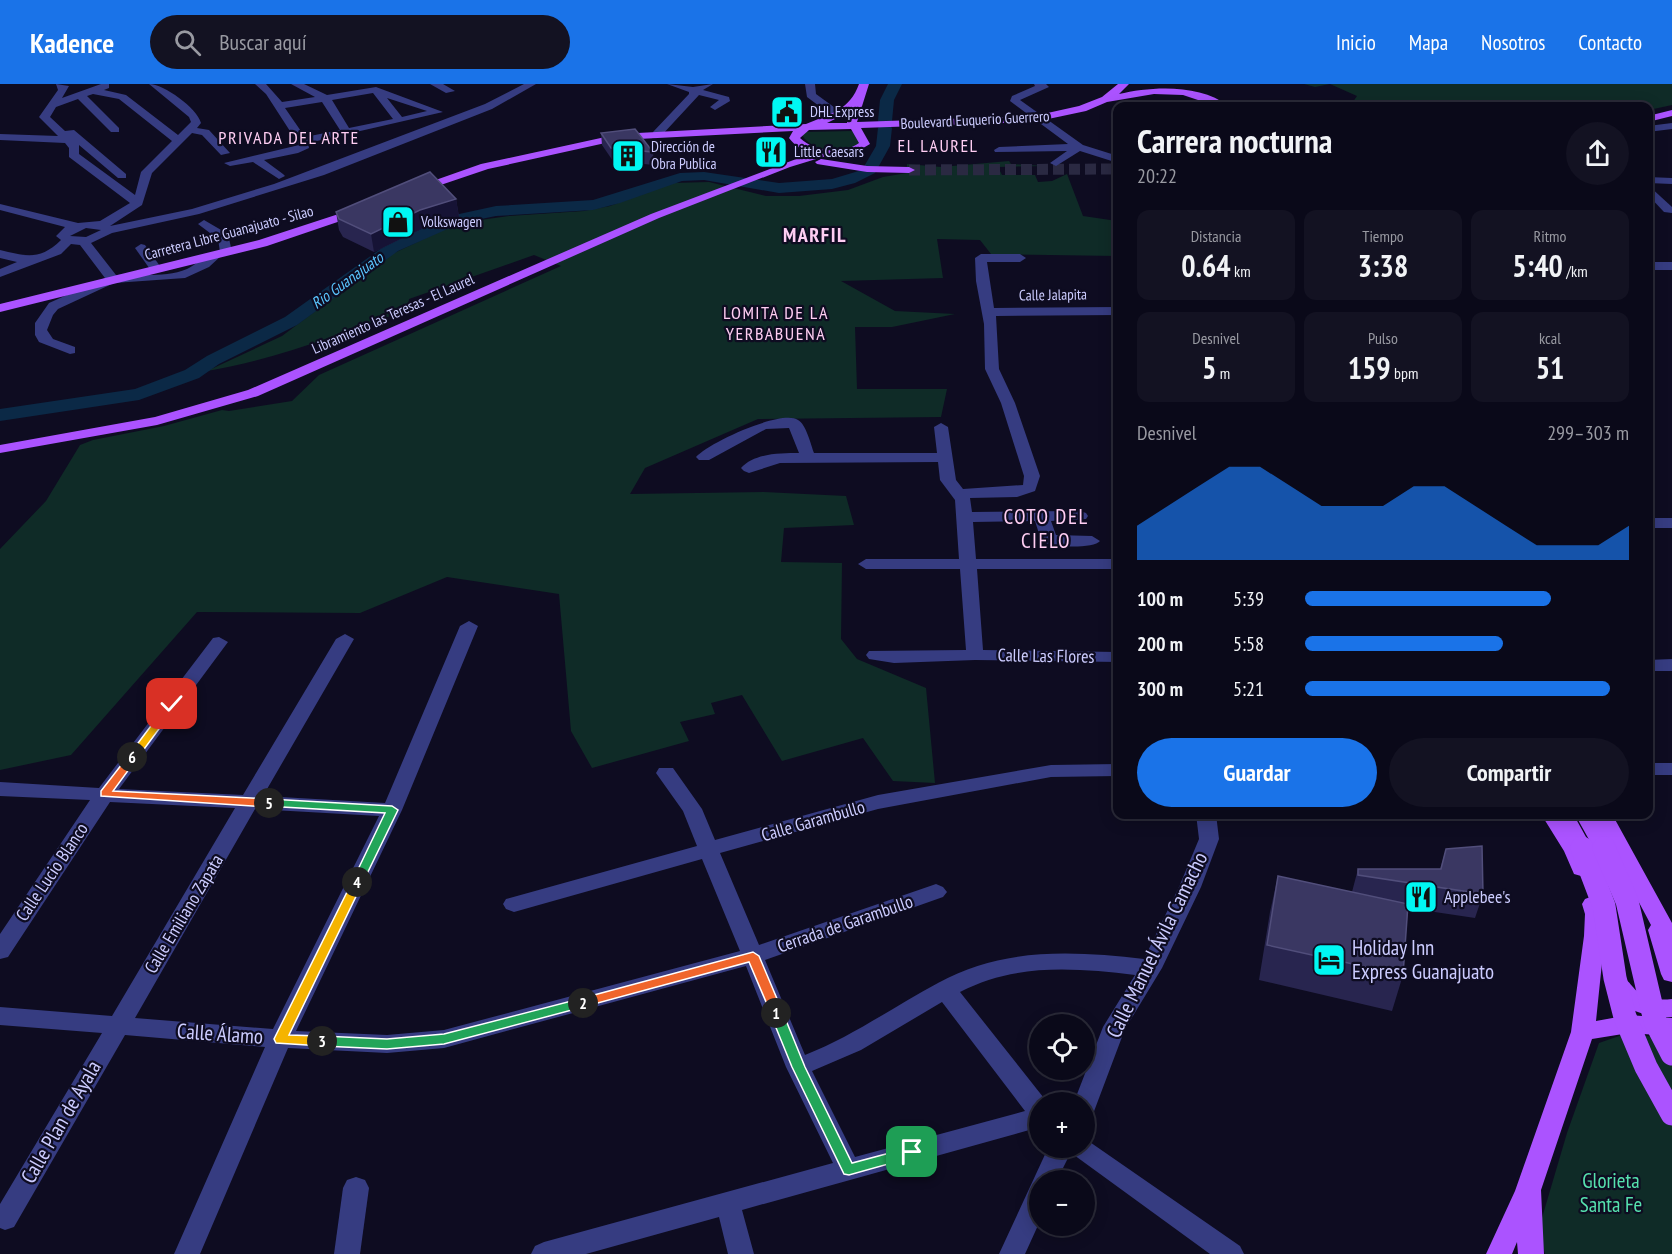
<!DOCTYPE html>
<html lang="es">
<head>
<meta charset="utf-8">
<style>
	body { margin:0; font-family:"PT Sans Narrow",sans-serif; background:#131222; color:#f1f3f6; height:100vh; display:flex; flex-direction:column; font-size:22px; white-space:nowrap }
	* { box-sizing:border-box; margin:0 }
	p { font-size:20px; color:#999aa2 }
	.icon { flex:none; width:33px; height:33px; fill:none; stroke:currentColor; stroke-width:2; stroke-linecap:round; stroke-linejoin:round }
	.map { position:relative; flex:1; overflow:hidden }
	.panel { position:absolute; left:1113px; top:18px; width:540px; height:717px; display:flex; flex-direction:column; background:#0a0919; border-radius:12px; box-shadow:0 3px 15px #0003,0 0 0 2px #2a2a38 }
	.panel>* { flex:none }
	.tools { position:absolute; left:1029px; top:930px; display:grid; gap:12px }
	.tools a { display:grid; place-items:center; width:66px; height:66px; border-radius:50%; background:#0a0919; box-shadow:0 3px 15px #0003,0 0 0 2px #2a2a38; font-size:30px }
	.pin { position:absolute; display:grid; place-items:center; width:51px; height:51px; color:#fff; margin:-26px; border-radius:12px; box-shadow:0 3px 9px #0006 }
	.km { position:absolute; width:30px; height:30px; margin:-15px; border-radius:50%; background:#222; color:#fff; font-size:16px; line-height:30px; text-align:center }
	.round { display:grid; place-items:center; flex:none; width:63px; height:63px; border-radius:32px; background:#131222 }
	.head { display:flex; align-items:center; justify-content:space-between; height:102px; padding:0 24px }
	h1 { font-size:33px; font-weight:700; line-height:45px }
	.metrics { display:grid; grid-template-columns:repeat(3,1fr); gap:9px; height:102px; padding:6px 24px }
	.metrics div { display:grid; align-content:center; border-radius:12px; background:#131222; text-align:center }
	.metrics b { font-size:30px; font-weight:700 }
	.metrics small { font-size:16px; font-weight:400 }
	.metrics p { font-size:16px }
	.chart { height:168px; padding:12px 24px }
	.chart p { display:flex; justify-content:space-between }
	.chart svg { width:100%; height:108px; margin-top:6px; fill:#1a73e8; opacity:.7 }
	.cta { display:flex; gap:12px; margin-top:auto; padding:12px 24px }
	.cta a { flex:1; height:69px; border-radius:36px; background:#1a73e8; color:#fff; font-size:24px; font-weight:700; line-height:69px; text-align:center }
	.cta a+a { background:#131222; color:#f1f3f6 }
	ul { padding:0 24px; list-style:none; font-size:20px }
	li { display:grid; grid-template-columns:96px 72px 1fr; align-items:center; height:45px }
	li i { height:15px; border-radius:8px; background:#1a73e8 }
	header { display:flex; align-items:center; gap:36px; box-sizing:border-box; height:84px; padding:0 30px; background:#1a73e8; color:#fff }
	header strong { font-size:28px }
	nav { display:flex; gap:33px; margin-inline-start:auto; font-size:21px }
	.search { width:420px; height:54px; background:#131222; display:flex; align-items:center; gap:15px; box-sizing:border-box; padding:0 21px; border-radius:33px; color:#999aa2; font-size:22px }
	.map>svg:first-child { display:block }
	.green { fill:#0f2b27 }
	.lines { fill:none; stroke-linecap:round; stroke-linejoin:round }
	.river { fill:#0b2946; fill-rule:evenodd }
	.major-tunnel { stroke:#2a2942; stroke-width:11; stroke-dasharray:11 5; stroke-linecap:butt }
	.minor { fill:#363c81; fill-rule:evenodd }
	.major { fill:#ab53ff; fill-rule:evenodd }
	.major-bridge-far1 { stroke:#ab53ff; stroke-width:18 }
	.major-bridge { stroke:#ab53ff; stroke-width:23 }
	.wall { fill:#28254f }
	.shaded-wall { fill:#161335 }
	.building { fill:#3a3762; stroke:#514e7b; stroke-width:1.5 }
	.split-1 { fill:#22a559; stroke:#fff; stroke-width:1.5 }
	.split-2 { fill:#f0652b; stroke:#fff; stroke-width:1.5 }
	.split-3 { fill:#22a559; stroke:#fff; stroke-width:1.5 }
	.split-4 { fill:#f5b400; stroke:#fff; stroke-width:1.5 }
	.split-5 { fill:#22a559; stroke:#fff; stroke-width:1.5 }
	.split-6 { fill:#f0652b; stroke:#fff; stroke-width:1.5 }
	.split-7 { fill:#f5b400; stroke:#fff; stroke-width:1.5 }
	.labels { text-anchor:middle; stroke-width:4.5; stroke-linejoin:round; paint-order:stroke }
	.far-poi-label { font-size:15px; fill:#ccf; stroke:#0e0c21; text-anchor:start }
	.far-street-label { font-size:15px; fill:#ccf; stroke:#0e0c21 }
	.far-water-label { font-size:16px; font-style:italic; fill:#5ac6ff; stroke:#0e0c21 }
	.far-quarter-label { font-size:18px; letter-spacing:1.5px; fill:#ffcef3; stroke:#0e0c21 }
	.street-label { font-size:18px; fill:#ccf; stroke:#0e0c21 }
	.poi-label { font-size:18px; fill:#ccf; stroke:#0e0c21; text-anchor:start }
	.far-district-label { font-size:20px; font-weight:bold; letter-spacing:1.5px; fill:#ffcef3; stroke:#0e0c21 }
	.quarter-label { font-size:21px; letter-spacing:1.5px; fill:#ffcef3; stroke:#0e0c21 }
	.near-street-label { font-size:21px; fill:#ccf; stroke:#0e0c21 }
	.near-poi-label { font-size:21px; fill:#ccf; stroke:#0e0c21; text-anchor:start }
	.near-park-label { font-size:21px; fill:#56e1ae; stroke:#0e0c21 }
</style>
</head>
<body>
<header>
<strong>Kadence</strong>
<div class="search"><svg class="icon" aria-label="search" viewBox="0 0 24 24"><circle cx="10" cy="10" r="6"/><path d="M15 15l6 6"/></svg>Buscar aquí</div>
<nav><a>Inicio</a><a>Mapa</a><a>Nosotros</a><a>Contacto</a></nav>
</header>
<div class="map">
<svg width="1672" height="1170" viewBox="0 0 1672 1170">
	<rect width="100%" height="100%" fill="#0e0c21"/>
	<!-- green -->
	<g class="green">
		<path d="M1304,0H1672V21L1649,26L1648,22H1350L1357,12L1330,0L1315,3Z"/>
		<path d="M852,47L861,59C846,73 812,68 802,51L803,48Z"/>
		<path d="M1009,77L1011,80L1045,82L998,83L1002,91H1035L1038,98L1052,97L1067,90L1083,132L1117,137V172L991,170L980,156L937,155L943,194L841,197L895,227L955,230L892,243H855L857,305H947L941,333L758,335L645,384L630,410L764,408L846,412L854,441L784,444L781,478L842,479L841,555L857,575L926,604L935,699L893,697L863,654L782,677L742,611L711,619L715,630L680,638L689,657L592,684L571,647L559,510L447,493L360,529L197,528L71,671L0,686V465L46,417L80,361L93,356L164,342L222,326L229,327L292,317L319,291L561,182L534,171L409,215L407,226C341,249 275,276 207,287L282,252L392,170L443,146L473,137L509,132L584,127L610,122L672,99L709,98L766,112H799L848,106L883,93L907,89V80L941,83Z"/>
		<path d="M1622,951L1668,953L1672,956V1170H1545L1539,1144L1567,1049L1599,959Z"/>
	</g>
	<g class="lines">
		<!-- river -->
		<path class="river" d="M888,0H902L894,16L892,37L888,40L892,44L890,62L875,89L855,99L832,105L779,109L704,96L682,97L620,119L593,126L496,132L461,139L398,167L297,241L219,280L199,294L139,316L0,337V325L135,305L185,286L207,272L285,233L386,161L450,132L496,122L593,116L680,89L704,88L779,99L832,95L862,86L876,62L878,44L882,40L878,37L880,16Z"/>
		<!-- major-tunnel -->
		<path class="major-tunnel" d="M909,86L1118,85"/>
		<!-- minor -->
		<g class="minor">
			<path d="M56,0L69,2L62,14L101,0H109V4L104,6L126,11L178,51L191,38L189,33L149,0C164,0 197,24 201,39L197,44L209,46L230,69L221,71L202,51L192,49L152,89L142,121L110,142L192,125L274,100L485,20L524,0H536L492,25L324,91L199,130L112,149L91,159L116,191C139,190 165,194 187,185C198,180 208,166 220,168L218,155L198,140L204,136L228,150L232,168L222,171L209,183L185,194L114,199L58,225L53,231L47,246L53,255L75,263V269L70,270L39,258L35,251V239L49,219L105,194L80,161L71,160L61,170L0,193V185L17,178L0,174V166C25,172 40,177 61,156L56,152L65,143L0,126V120L78,139L100,137L130,119L69,73V64L65,59L0,56V50L58,52L39,33L58,6ZM93,10L119,15L172,57L141,88L135,111L79,70V61L118,94H126V90L74,46L65,47L50,33L56,23L78,15L111,48H119V44L87,12ZM86,144L101,146L86,153L70,152Z"/>
			<path d="M255,0H266L282,18L315,13L291,0H304L327,11L376,3L443,28L308,59L309,64L298,69L264,76L283,90L285,92L279,95L253,78L230,82L224,79L299,61L266,10ZM373,9L393,35L349,44L332,16ZM387,14L427,27L402,33ZM322,18L340,46L305,53L285,24Z"/>
			<path d="M430,0H443L455,7L446,9Z"/>
			<path d="M667,0L693,3L713,0L703,6L729,13L730,17L715,26L710,23L719,16L699,11L661,52H653V48L689,10V8Z"/>
			<path d="M805,0H815L816,10L842,29V33H834L807,13Z"/>
			<path d="M1034,0H1046L1049,3L1020,16L1083,61L1118,72V79L1080,67L1056,82L1050,79L1067,67L995,68L994,66L999,63L1068,60L1010,17L1012,12L1035,2Z"/>
			<path d="M1117,26L1118,32L1113,31L1112,29Z"/>
			<path d="M1672,39V45L1648,48V42Z"/>
			<path d="M1648,93L1672,94V100L1648,99Z"/>
			<path d="M1648,101L1672,123V129L1664,128L1648,111Z"/>
			<path d="M141,160L145,161L162,185L160,188H152L135,164Z"/>
			<path d="M981,170H1020L1026,174L1020,178H987L994,224L1118,223V231L996,232L999,285L1015,319L1040,392L1035,407L1017,413L970,414L972,428L1080,427L1086,429L1088,432L1086,435L1051,437L1056,451L1092,452L1100,457C1094,465 1047,464 1041,456L1035,437L973,438L976,475H1118V485H977L983,566L1118,568V578L975,576L894,579L869,575L866,571L869,567L966,566L960,485H866L858,480L866,475H959L955,416L940,396L938,378L780,379L749,389L744,387L741,384C754,369 781,369 799,369L789,344L766,345L709,376H699L696,373C708,359 781,325 798,336C806,340 811,361 814,369H937L934,343L941,339L948,343L956,396L963,405L1023,401L1024,392L1001,319L985,285L984,240L976,197L975,174Z"/>
			<rect x="1648" y="178" width="24" height="8"/>
			<rect x="1648" y="434" width="24" height="10"/>
			<path d="M469,537L478,542L402,726L296,947L387,951L444,946L740,867L702,775L514,828L506,825L503,820L506,815L697,762L683,727L656,689L659,684H673L702,725L715,756L878,711L1051,681L1118,680V692L1051,693L878,725L720,769L759,861L936,800L943,803L947,808L943,813L765,876L805,971C853,952 893,923 938,899C1003,863 1073,867 1144,875L1179,803L1199,755L1196,730H1216L1219,755L1201,803L1162,884L1125,945L1093,1030L1084,1033V1018H1074L1103,943L1135,891C1075,884 1015,879 960,908L1047,1018H1040V1043L742,1126L754,1170H728L719,1133L586,1170H531L535,1162L544,1158L833,1079L786,983L746,882L444,964L387,969L288,964L200,1170H174L265,963L125,951L14,1143L5,1146L0,1144V1120L102,949L0,941V923L112,932L235,724L110,718L8,873L0,875V850L90,716L0,712V698L99,704L213,554L219,553L228,558L119,705L243,711L336,555L345,550L354,555L263,712L385,719L460,542ZM255,725L379,732L273,945L135,934ZM942,918L1025,1027L855,1073L812,987L861,966Z"/>
			<path d="M1672,575V587H1648V576Z"/>
			<rect x="1648" y="679" width="24" height="12"/>
			<path d="M1084,1054L1240,1162L1244,1170H1210L1074,1071L1072,1066L1057,1096H1040V1137L1025,1170H999L1048,1064H1084Z"/>
			<path d="M356,1093L365,1096L369,1104L360,1170H334L343,1104L347,1096Z"/>
		</g>
		<!-- major -->
		<g class="major">
			<path d="M859,0H869L857,38L1034,32L1079,22L1102,13L1118,0H1129L1119,10C1152,2 1201,0 1228,22H1216L1183,11L1154,10L1107,18L1086,27L1034,38L861,44L870,60L853,70L826,72L790,83L659,134L258,312L157,341L0,369V361L155,333L248,306L651,130L812,69C802,66 795,62 789,54L793,47L619,56L488,85L417,109L413,108V104L481,80L619,50L806,40C830,30 850,26 859,0ZM849,28L847,39H827ZM851,45L859,59C843,71 814,68 800,54L809,46Z"/>
			<path d="M1672,26V32L1648,38V32Z"/>
			<path d="M821,75L867,82L909,83L915,86L909,89L867,88L817,80L815,78Z"/>
			<path d="M360,123L364,125V129L267,162L0,228V220L259,156Z"/>
			<path d="M1541,730H1561L1584,767L1591,785L1588,790L1581,792L1574,790L1564,767Z"/>
			<path d="M1592,730H1612L1672,839V898L1664,896L1661,890L1648,846L1651,841Z"/>
			<path d="M1593,812L1601,815L1607,830L1596,937L1629,931L1655,933C1632,928 1618,920 1607,899L1610,893C1627,887 1629,903 1642,911C1651,916 1662,916 1672,915V933H1661L1672,934V952L1629,949L1592,955L1541,1106L1544,1170H1518L1517,1158L1512,1170H1486L1515,1107L1571,948L1584,852L1585,830L1582,820L1585,815Z"/>
		</g>
		<!-- major-bridge-far1 -->
		<g class="major-bridge-far1">
			<path d="M1563,730L1583,766"/>
			<path d="M1585,730L1605,766"/>
		</g>
		<!-- major-bridge -->
		<g class="major-bridge">
			<path d="M1582,764L1604,822L1615,894L1625,933L1646,983L1672,1030"/>
			<path d="M1604,764L1627,817L1655,937L1672,970"/>
		</g>
	</g>
	<!-- wall -->
	<g class="wall">
		<path d="M601,49L653,68L654,81L613,77L602,61Z"/>
		<path d="M456,115L459,133L423,144L374,168L343,153L339,146L336,128Z"/>
		<path d="M1446,765L1483,810L1475,834L1408,824L1403,891L1392,927L1259,896L1270,828L1278,792L1352,808L1358,785H1440Z"/>
	</g>
	<!-- shaded-wall -->
	<path class="shaded-wall" d="M456,115L459,133L423,144L374,168L371,150L420,126Z"/>
	<!-- building -->
	<g class="building">
		<path d="M635,45L653,68L611,64L601,49Z"/>
		<path d="M430,88L456,115L420,126L371,150L339,135L336,128Z"/>
		<path d="M1482,762L1483,810L1358,791V785H1441L1446,765Z"/>
		<path d="M1278,792L1408,820L1403,891L1267,861Z"/>
	</g>
	<!-- split-1 -->
	<path class="split-1" d="M776,924L783,929L805,983L852,1079L912,1063L917,1064V1072L849,1091L844,1090L792,983L770,929Z"/>
	<!-- split-2 -->
	<path class="split-2" d="M753,868L759,872L783,929L781,932H772L749,878L583,923L577,919L583,914Z"/>
	<!-- split-3 -->
	<path class="split-3" d="M583,914L587,915V922L444,960L387,965L322,962L316,957L322,952L387,955L444,950Z"/>
	<!-- split-4 -->
	<path class="split-4" d="M357,794L363,798L289,951L322,952L328,957L322,962L276,959L274,955L352,798Z"/>
	<!-- split-5 -->
	<path class="split-5" d="M269,715L392,722L398,726L363,798L357,802L352,798L385,729L265,722L264,719Z"/>
	<!-- split-6 -->
	<path class="split-6" d="M132,670L138,673L113,707L269,715L275,719L269,723L101,712V707L129,671Z"/>
	<!-- split-7 -->
	<path class="split-7" d="M172,617L176,618V622L136,676H129V671L169,618Z"/>
	<!-- icons -->
	<defs>
		<g id="civic-square" transform="scale(1.725)"><rect x="-9" y="-9" width="18" height="18" rx="4" fill="#00f7f3" stroke="#0e0c21"/><path d="M-.6-6.5H3V-4.5H.6V-3L4-1V1h2V6H-6V1h2V-1L-.6-3ZM-1.2 2.5V6h2.4V2.5Z" fill="#111"/></g>
		<g id="restaurant-square" transform="scale(1.725)"><rect x="-9" y="-9" width="18" height="18" rx="4" fill="#00f7f3" stroke="#0e0c21"/><path d="M-5-6h1v4h1v-4h1v4h1v-4h1v5L-1.5 .5V6h-2V.5L-5-1ZM5-6V6H3V1.5H1.5Q1.5-4 5-6Z" fill="#111"/></g>
		<g id="building-square" transform="scale(1.725)"><rect x="-9" y="-9" width="18" height="18" rx="4" fill="#00f7f3" stroke="#0e0c21"/><path d="M-4-6H4V6H1V3H-1V6H-4ZM-2.5-4.3h1.7v1.8h-1.7ZM.8-4.3h1.7v1.8H.8ZM-2.5-1h1.7V.8h-1.7ZM.8-1h1.7V.8H.8Z" fill="#111"/></g>
		<g id="shop-square" transform="scale(1.725)"><rect x="-9" y="-9" width="18" height="18" rx="4" fill="#00f7f3" stroke="#0e0c21"/><path d="M-5-2.5h2.3a2.7 3.5 0 0 1 5.4 0H5L5.5 6h-11ZM-1.5-2.5h3a1.5 2.3 0 0 0-3 0Z" fill="#111"/></g>
		<g id="hotel-square" transform="scale(1.725)"><rect x="-9" y="-9" width="18" height="18" rx="4" fill="#00f7f3" stroke="#0e0c21"/><path d="M-6-4.5h1.5V1H6V5H4.5V3h-9V5H-6ZM-4 0a1.8 1.8 0 1 1 3.6 0ZM.5 0V-2.5h3Q6-2.5 6 0Z" fill="#111"/></g>
	</defs>
	<g fill-rule="evenodd">
		<use href="#civic-square" x="787" y="28"/>
		<use href="#restaurant-square" x="771" y="68"/>
		<use href="#building-square" x="628" y="72"/>
		<use href="#shop-square" x="398" y="138"/>
		<use href="#restaurant-square" x="1421" y="813"/>
		<use href="#hotel-square" x="1329" y="876"/>
	</g>
	<g class="labels">
		<!-- far-poi labels -->
		<g class="far-poi-label">
			<text x="810" y="33">DHL Express</text>
			<text x="651" y="68">Dirección de<tspan x="651" dy="17">Obra Publica</tspan></text>
			<text x="794" y="73">Little Caesars</text>
			<text x="421" y="143">Volkswagen</text>
		</g>
		<!-- far-street labels -->
		<g class="far-street-label">
			<text transform="translate(975 36) rotate(-3)" y="5">Boulevard Euquerio Guerrero</text>
			<text transform="translate(229 149) rotate(-15)" y="5">Carretera Libre Guanajuato - Silao</text>
			<text transform="translate(1053 211) rotate(-1)" y="5">Calle Jalapita</text>
			<text transform="translate(393 230) rotate(-24)" y="5">Libramiento las Teresas - El Laurel</text>
		</g>
		<!-- far-water labels -->
		<g class="far-water-label">
			<text transform="translate(347 196) rotate(-36)" y="6">Rio Guanajuato</text>
		</g>
		<!-- far-quarter labels -->
		<g class="far-quarter-label">
			<text x="289" y="60">PRIVADA DEL ARTE</text>
			<text x="938" y="68">EL LAUREL</text>
			<text x="776" y="235">LOMITA DE LA<tspan x="776" dy="21">YERBABUENA</tspan></text>
		</g>
		<!-- street labels -->
		<g class="street-label">
			<text transform="translate(1046 572) rotate(1)" y="6">Calle Las Flores</text>
			<text transform="translate(813 737) rotate(-16)" y="6">Calle Garambullo</text>
			<text transform="translate(52 788) rotate(-56)" y="6">Calle Lucio Blanco</text>
			<text transform="translate(184 830) rotate(-59)" y="6">Calle Emiliano Zapata</text>
			<text transform="translate(845 840) rotate(-19)" y="6">Cerrada de Garambullo</text>
		</g>
		<!-- poi labels -->
		<g class="poi-label">
			<text x="1444" y="819">Applebee's</text>
		</g>
		<!-- far-district labels -->
		<g class="far-district-label">
			<text x="815" y="158">MARFIL</text>
		</g>
		<!-- quarter labels -->
		<g class="quarter-label">
			<text x="1046" y="440">COTO DEL<tspan x="1046" dy="24">CIELO</tspan></text>
		</g>
		<!-- near-street labels -->
		<g class="near-street-label">
			<text transform="translate(1157 861) rotate(-64)" y="7">Calle Manuel Ávila Camacho</text>
			<text transform="translate(220 950) rotate(4)" y="7">Calle Álamo</text>
			<text transform="translate(61 1038) rotate(-60)" y="7">Calle Plan de Ayala</text>
		</g>
		<!-- near-poi labels -->
		<g class="near-poi-label">
			<text x="1352" y="871">Holiday Inn<tspan x="1352" dy="24">Express Guanajuato</tspan></text>
		</g>
		<!-- near-park labels -->
		<g class="near-park-label">
			<text x="1611" y="1104">Glorieta<tspan x="1611" dy="24">Santa Fe</tspan></text>
		</g>
	</g>
</svg>
<div class="tools">
<a><svg class="icon" aria-label="locate" viewBox="0 0 24 24"><circle cx="12" cy="12" r="6"/><path d="M12 2v4M12 18v4M2 12h4M18 12h4"/></svg></a>
<a>+</a>
<a>−</a>
</div>
<div class="pin" style="left:912px;top:1068px;background:#1e9e55"><svg class="icon" aria-label="arrive" viewBox="0 0 24 24"><path d="M6 21V4h12l-3 4 3 4H6"/></svg></div>
<div class="pin" style="left:172px;top:620px;background:#d93025"><svg class="icon" aria-label="check" viewBox="0 0 24 24"><path d="M5 12l5 5 9-10"/></svg></div>
<b class="km" style="left:776px;top:929px">1</b>
<b class="km" style="left:583px;top:919px">2</b>
<b class="km" style="left:322px;top:957px">3</b>
<b class="km" style="left:357px;top:798px">4</b>
<b class="km" style="left:269px;top:719px">5</b>
<b class="km" style="left:132px;top:673px">6</b>
<section class="panel">
<div class="head"><div><h1>Carrera nocturna</h1><p>20:22</p></div><a class="round"><svg class="icon" aria-label="share" viewBox="0 0 24 24"><path d="M12 15V3M7 8l5-5 5 5M5 13v7h14v-7"/></svg></a></div>
<div class="metrics">
<div><p>Distancia</p><b>0.64<small> km</small></b></div>
<div><p>Tiempo</p><b>3:38</b></div>
<div><p>Ritmo</p><b>5:40<small> /km</small></b></div>
</div>
<div class="metrics">
<div><p>Desnivel</p><b>5<small> m</small></b></div>
<div><p>Pulso</p><b>159<small> bpm</small></b></div>
<div><p>kcal</p><b>51</b></div>
</div>
<div class="chart"><p><span>Desnivel</span>299–303 m</p>
<svg viewBox="0 0 160 44" preserveAspectRatio="none"><path d="M0 44V30L10 22L20 14L30 6L40 6L50 14L60 22L70 22L80 22L90 14L100 14L110 22L120 30L130 38L140 38L150 38L160 30V44z"/></svg>
</div>
<ul>
<li><b>100 m</b>5:39<i style="width:76%"></i></li>
<li><b>200 m</b>5:58<i style="width:61%"></i></li>
<li><b>300 m</b>5:21<i style="width:94%"></i></li>
</ul>
<div class="cta"><a>Guardar</a><a>Compartir</a></div>
</section>
</div>
</body>
</html>
